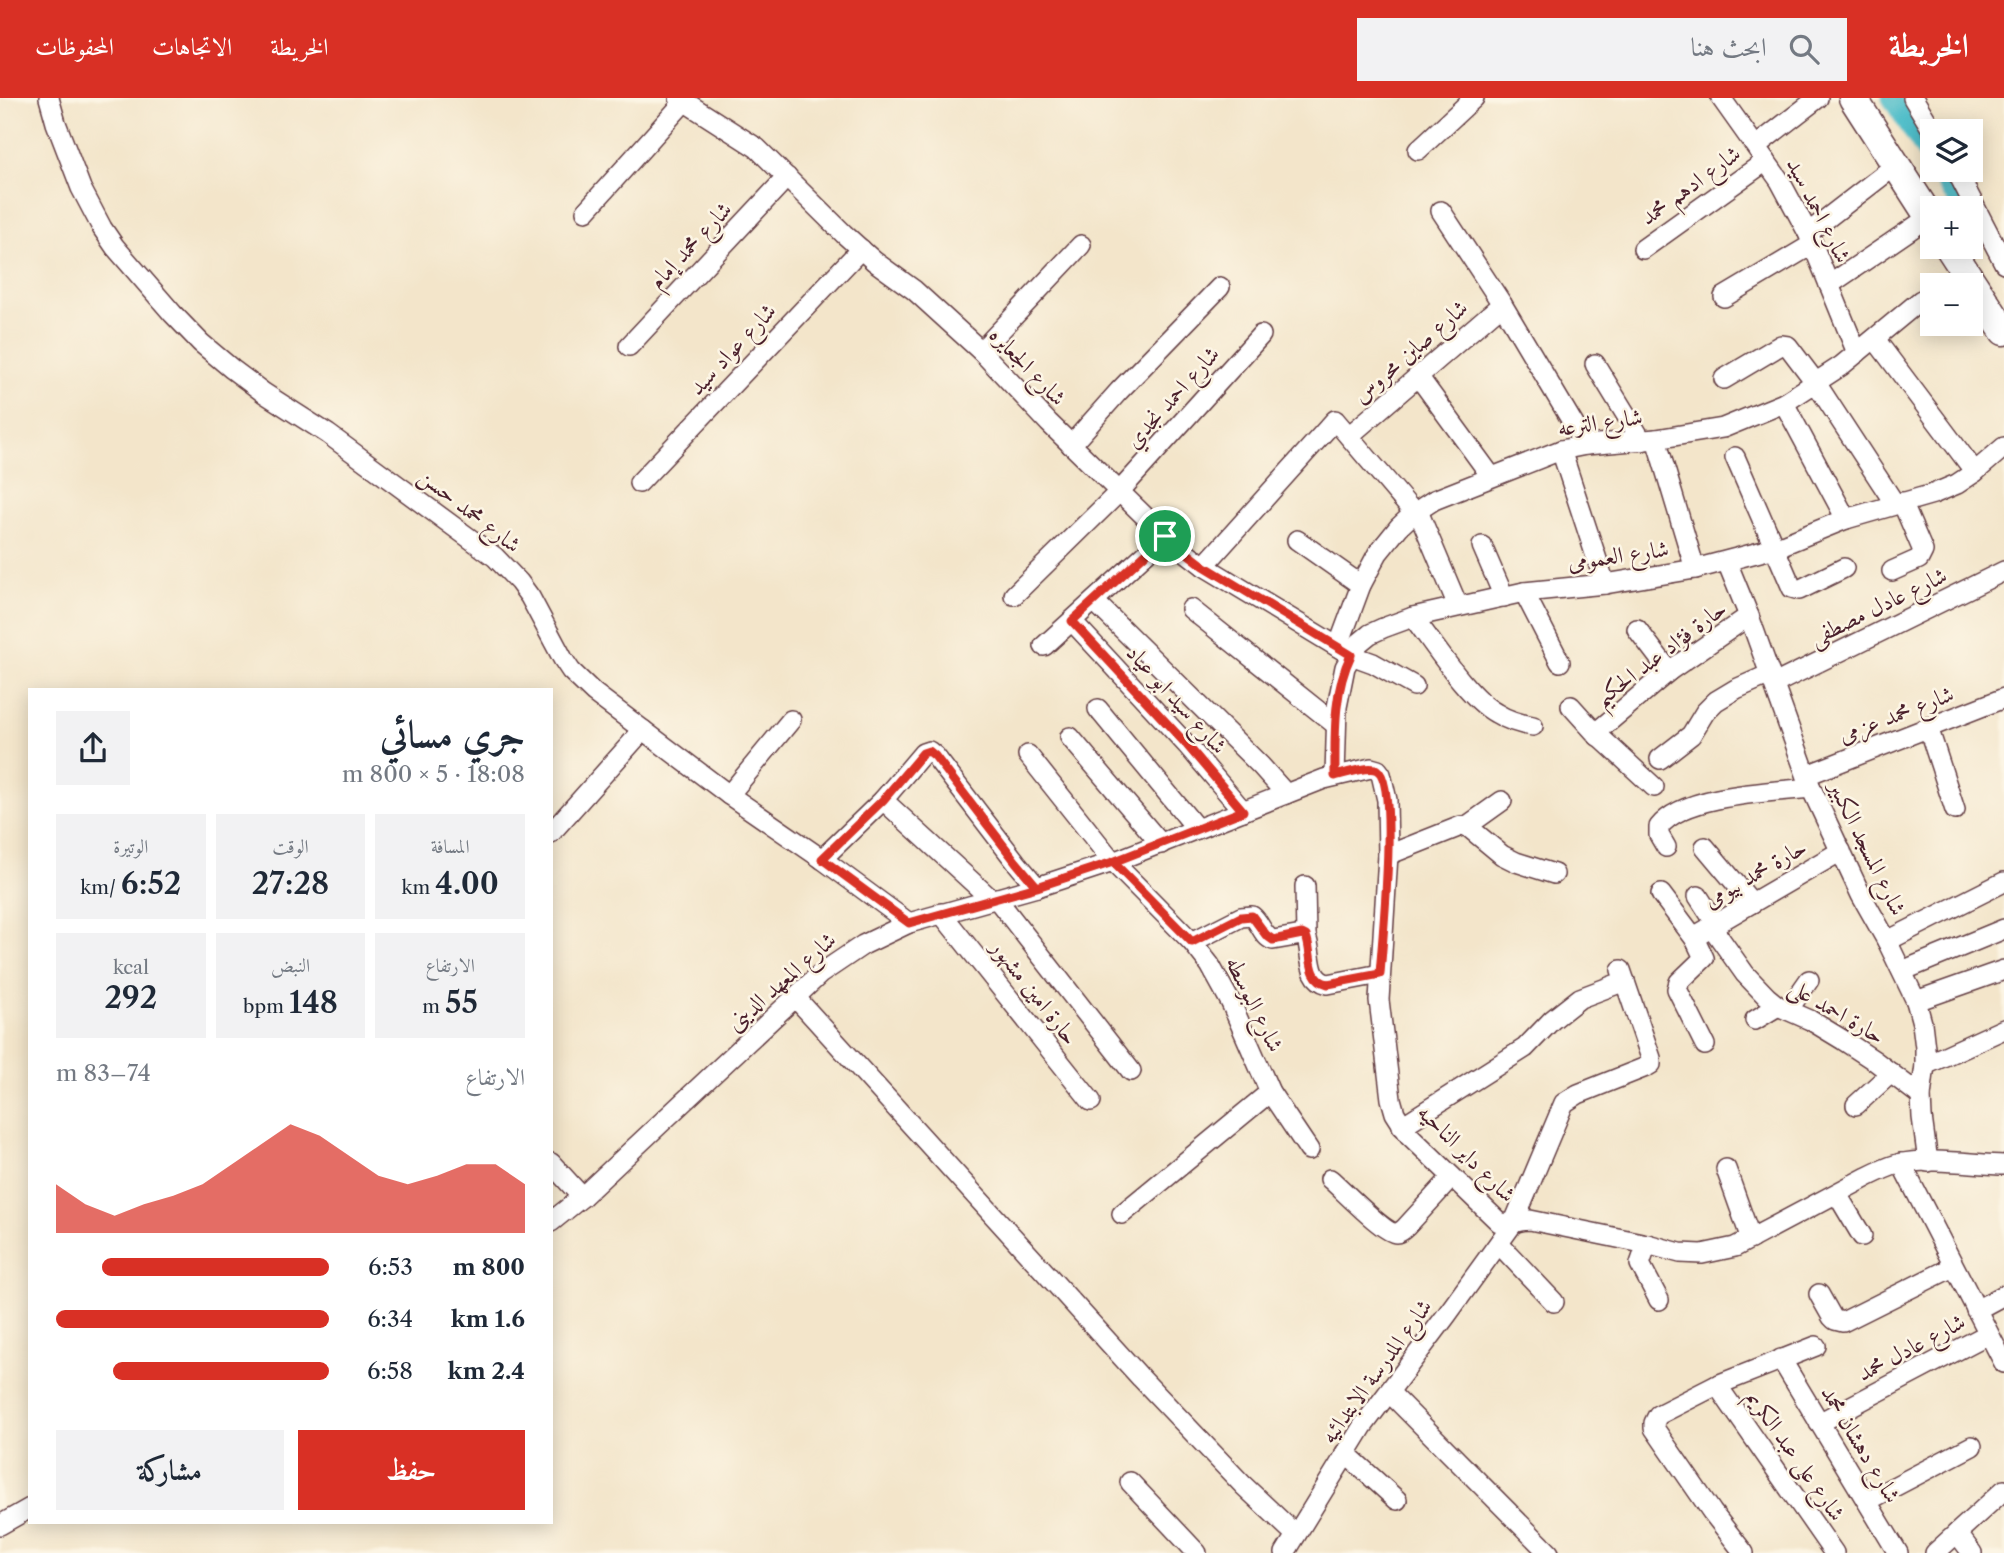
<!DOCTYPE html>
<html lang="ar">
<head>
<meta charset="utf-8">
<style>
	body { margin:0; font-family:"Libre Caslon Text",Amiri,serif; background:#f2f2f3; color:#1f2937; direction:rtl; height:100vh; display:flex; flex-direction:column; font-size:26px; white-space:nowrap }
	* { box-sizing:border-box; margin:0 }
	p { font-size:23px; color:#747a83 }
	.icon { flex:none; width:38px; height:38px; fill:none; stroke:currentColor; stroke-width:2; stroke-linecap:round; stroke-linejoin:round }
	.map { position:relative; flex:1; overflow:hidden; direction:ltr }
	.side { position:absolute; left:28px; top:590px; width:525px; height:836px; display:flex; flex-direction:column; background:#fff; border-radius:0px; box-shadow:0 4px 18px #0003; direction:rtl }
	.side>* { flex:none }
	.buttons { position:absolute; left:1920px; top:21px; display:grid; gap:14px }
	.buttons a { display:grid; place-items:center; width:63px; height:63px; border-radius:0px; background:#fff; box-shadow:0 4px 18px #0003; font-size:35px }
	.pin { position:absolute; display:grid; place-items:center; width:60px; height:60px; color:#fff; margin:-30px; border:4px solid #fff; border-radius:50%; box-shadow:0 2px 7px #0007 }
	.round { display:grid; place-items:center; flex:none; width:74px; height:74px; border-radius:0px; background:#f2f2f3 }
	.summary { display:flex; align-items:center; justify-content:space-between; height:119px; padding:0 28px }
	h1 { font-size:38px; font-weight:600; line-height:52px }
	.metrics { display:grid; grid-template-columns:repeat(3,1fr); gap:10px; height:119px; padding:7px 28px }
	.metrics div { display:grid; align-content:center; border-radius:0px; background:#f2f2f3; text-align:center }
	.metrics b { font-size:30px; font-weight:600 }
	.metrics small { font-size:19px; font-weight:400 }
	.metrics p { font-size:19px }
	.chart { height:196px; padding:14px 28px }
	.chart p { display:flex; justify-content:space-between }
	.chart svg { width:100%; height:126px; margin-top:7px; fill:#d93025; opacity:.7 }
	.primary-button { display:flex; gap:14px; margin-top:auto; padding:14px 28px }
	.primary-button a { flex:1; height:80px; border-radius:0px; background:#d93025; color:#fff; font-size:28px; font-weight:600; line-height:80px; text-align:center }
	.primary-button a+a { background:#f2f2f3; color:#1f2937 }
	ul { padding:0 28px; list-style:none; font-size:23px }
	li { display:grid; grid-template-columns:112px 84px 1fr; align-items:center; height:52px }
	li i { height:18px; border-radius:9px; background:#d93025 }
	header { display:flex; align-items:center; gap:42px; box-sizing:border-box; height:98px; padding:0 35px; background:#d93025; color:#fff }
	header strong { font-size:33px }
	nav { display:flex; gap:38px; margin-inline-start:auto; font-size:24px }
	.search { width:490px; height:63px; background:#f2f2f3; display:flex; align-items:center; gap:18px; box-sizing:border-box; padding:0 24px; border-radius:0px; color:#747a83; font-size:26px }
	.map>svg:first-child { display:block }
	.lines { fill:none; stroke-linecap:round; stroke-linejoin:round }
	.canal { stroke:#50bdc9; stroke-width:19 }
	.minor-casing { stroke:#633d43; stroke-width:22 }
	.secondary-casing { stroke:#633d43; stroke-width:31 }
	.minor { stroke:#fff; stroke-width:19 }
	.secondary { stroke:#fff; stroke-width:28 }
	.route-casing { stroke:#fff; stroke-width:14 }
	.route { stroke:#d93025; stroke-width:9 }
	.labels { text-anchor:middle; stroke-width:5; stroke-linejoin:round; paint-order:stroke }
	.street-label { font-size:23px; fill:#4a1f2b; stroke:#fcf5e5 }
</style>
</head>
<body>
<header>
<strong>الخريطة</strong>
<div class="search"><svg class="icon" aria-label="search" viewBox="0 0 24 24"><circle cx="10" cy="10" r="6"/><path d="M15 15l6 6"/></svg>ابحث هنا</div>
<nav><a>الخريطة</a><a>الاتجاهات</a><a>المحفوظات</a></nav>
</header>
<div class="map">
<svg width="2004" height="1455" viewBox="0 0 2004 1455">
	<rect width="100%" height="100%" fill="#fcf5e5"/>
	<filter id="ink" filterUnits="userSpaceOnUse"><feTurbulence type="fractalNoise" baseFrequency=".0143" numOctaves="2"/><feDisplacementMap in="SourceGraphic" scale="14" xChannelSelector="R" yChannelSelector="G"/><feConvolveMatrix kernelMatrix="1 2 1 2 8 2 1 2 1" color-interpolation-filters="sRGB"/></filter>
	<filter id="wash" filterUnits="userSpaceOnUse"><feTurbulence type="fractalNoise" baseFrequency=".00686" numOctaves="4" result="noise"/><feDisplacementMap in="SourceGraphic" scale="28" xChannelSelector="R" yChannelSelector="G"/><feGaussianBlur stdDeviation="1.57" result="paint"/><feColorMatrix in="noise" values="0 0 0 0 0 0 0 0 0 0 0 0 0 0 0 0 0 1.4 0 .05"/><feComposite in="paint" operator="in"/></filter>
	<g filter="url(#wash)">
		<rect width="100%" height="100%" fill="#f3e5ca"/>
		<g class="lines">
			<!-- canal -->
			<g class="canal">
				<path d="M1891,0L1932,64"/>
				<path d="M1937,72L1959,105"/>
			</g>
		</g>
	</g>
	<g filter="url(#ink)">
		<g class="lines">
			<!-- minor casing -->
			<g class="minor-casing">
				<g id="minor">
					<path d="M49,0L56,25L81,90L102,130L115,149L173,216L201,245L232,271L264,295L328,336L495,459L519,484L530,499L563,561L571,573L594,595L729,697L822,761L909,825"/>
					<path d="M679,0L757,50L844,136L874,163L914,192L981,253L1049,325L1165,438L1204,468L1351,557L1373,565L1414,588"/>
					<path d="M1721,0L1780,83L1808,135L1857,255"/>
					<path d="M1913,0L1933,33"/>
					<path d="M1756,48L1818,0"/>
					<path d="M1418,52L1474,0"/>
					<path d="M1956,72L2004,165"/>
					<path d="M586,113L684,4"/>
					<path d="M1441,113L1502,206L1586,347"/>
					<path d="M1808,135L1896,67"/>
					<path d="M1643,151L1766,63"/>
					<path d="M1829,187L1929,119"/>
					<path d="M1724,199L1813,146"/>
					<path d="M1875,241L1975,374"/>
					<path d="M629,248L787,79"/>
					<path d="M981,253L1081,147"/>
					<path d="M1595,266L1642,343"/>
					<path d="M1418,278L1491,378"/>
					<path d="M1724,281L1781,247L1788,248L1816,285L1895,406"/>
					<path d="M1784,305L1846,421"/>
					<path d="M1349,338L1502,206"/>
					<path d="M1656,341L1695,471"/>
					<path d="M1071,347L1119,293L1220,189"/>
					<path d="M1561,352L1605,486"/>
					<path d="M1735,359L1792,490L1799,492L1844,470"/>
					<path d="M639,385L861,151"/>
					<path d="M1418,413L1458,508"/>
					<path d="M1297,442L1361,487"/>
					<path d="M1482,448L1504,499"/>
					<path d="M1727,464L1749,518L1811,690L1861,797L1887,843L1916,903L1922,925L1925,950V967L1921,998L1922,1019L1928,1064"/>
					<path d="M1204,468L1335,322L1414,415"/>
					<path d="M1892,473L1919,461L1923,453L1902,404"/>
					<path d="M1524,494L1560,564"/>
					<path d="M1014,497L1119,394L1261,237"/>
					<path d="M1094,503L1261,668L1286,696"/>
					<path d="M1191,511L1336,627"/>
					<path d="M1413,519C1434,546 1467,599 1496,615C1507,622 1520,626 1533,628"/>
					<path d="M1072,523L1187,647L1243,713"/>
					<path d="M1637,531L1669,573"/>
					<path d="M1044,548L1165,438"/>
					<path d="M1338,549L1361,487L1378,455L1399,429L1414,415L1434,402L1561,352L1586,347L1656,341L1723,330L1784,305L1841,268L1921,202"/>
					<path d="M1774,586L2004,473"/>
					<path d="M1571,608L1598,638"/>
					<path d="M1098,611L1197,731"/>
					<path d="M1928,629L1955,712"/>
					<path d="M1070,639L1161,746"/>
					<path d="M1028,657L1113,764L1192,844L1210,867L1231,905L1270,994L1309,1052"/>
					<path d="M1660,661L1691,637L1705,614L1716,603L1736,591L1770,576"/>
					<path d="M1807,677L2004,600"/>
					<path d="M1335,678L1337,609L1345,569L1359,545L1370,536L1383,530L1413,519L1524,494L1605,486L1695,471L1775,450L1846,421L1933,396L1957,386L1975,374L2004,349"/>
					<path d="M1654,689L1601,640L1598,638L1599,632L1669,573L1749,518"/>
					<path d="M729,697L791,622"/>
					<path d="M883,702L991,801"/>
					<path d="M1467,728L1502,703"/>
					<path d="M551,735L643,632"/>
					<path d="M1666,749L1659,737V729C1684,696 1772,694 1811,690"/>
					<path d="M1705,749L1752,805"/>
					<path d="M1388,757L1461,728H1467L1502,757L1516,764L1554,776"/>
					<path d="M822,761L883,702L923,655L929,653L935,658L1016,764L1037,789"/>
					<path d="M1305,788L1306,838"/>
					<path d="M1661,796L1695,841"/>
					<path d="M1698,798L1716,826"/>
					<path d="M996,800L1131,973"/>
					<path d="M941,815L1091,1003"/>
					<path d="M1711,828L1745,876L1767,899L1778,908L1810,922L1843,942L1875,963L1921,998"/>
					<path d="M1887,843L2004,784"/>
					<path d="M1192,844L1241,819L1252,818C1261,825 1262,838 1273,842L1302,837L1306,838C1313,855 1306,881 1328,886L1380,876"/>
					<path d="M1902,873L2004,831"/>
					<path d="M795,899L1141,1280L1243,1387L1296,1437"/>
					<path d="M1916,903L2004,872"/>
					<path d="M1788,912L1809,882"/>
					<path d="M1755,922L1778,908"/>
					<path d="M1705,947L1677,891L1679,884L1704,860L1695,841L1697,837L1841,753"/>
					<path d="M1925,967L2004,931"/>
					<path d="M1856,1007L1891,975"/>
					<path d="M1402,1028L1525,950L1552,922L1580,900L1625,883"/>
					<path d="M551,1065L582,1099"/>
					<path d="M1901,1065L2004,1265"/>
					<path d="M1726,1071L1751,1141"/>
					<path d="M1330,1081C1341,1090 1385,1136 1396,1135C1400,1135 1404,1131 1406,1129L1452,1079"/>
					<path d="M1837,1096L1862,1138"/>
					<path d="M1122,1116L1270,994"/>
					<path d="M551,1124L582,1099L820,876L863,847L909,825L1037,789L1113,764L1324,681L1371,670L1378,672L1381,676L1387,702L1388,757L1379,902L1391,1001L1395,1015L1409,1037L1499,1124C1509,1128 1519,1122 1530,1122L1647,1146L1680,1155L1702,1156L1735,1149L1867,1079C1877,1074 1887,1069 1898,1066C1929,1059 1972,1066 2004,1067"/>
					<path d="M1499,1146L1554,1204"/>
					<path d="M1647,1146L1640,1166L1659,1202"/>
					<path d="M1819,1196L1832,1219L1835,1222L1843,1224L1953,1169"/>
					<path d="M1976,1212L2004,1197"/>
					<path d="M1781,1261L1898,1455"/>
					<path d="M1717,1287L1834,1455"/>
					<path d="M1389,1294L1549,1455"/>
					<path d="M1819,1325L1988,1236"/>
					<path d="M1345,1355L1397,1402"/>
					<path d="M1130,1384L1197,1455"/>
					<path d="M1867,1403L1972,1348"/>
					<path d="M0,1427L30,1410"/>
					<path d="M1957,1435L1972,1455"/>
					<path d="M1285,1455L1363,1328L1446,1218L1514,1124L1564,1005L1578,996L1646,969L1651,966V960L1621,872"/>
					<path d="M1744,1455L1712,1414L1654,1330V1325L1658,1317L1717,1287L1816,1248"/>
					<path d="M1935,1455L2004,1392"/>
				</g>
			</g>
			<!-- secondary casing -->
			<g class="secondary-casing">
				<g id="secondary">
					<path d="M1853,0L1932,123"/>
					<path d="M1949,149L2004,233"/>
				</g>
			</g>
			<!-- minor -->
			<use href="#minor" class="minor"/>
			<!-- secondary -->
			<use href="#secondary" class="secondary"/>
		</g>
	</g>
	<g class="lines" filter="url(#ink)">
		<!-- route casing -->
		<g class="route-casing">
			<path id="route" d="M1165,438L1072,523L1187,647L1243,713L1113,764L1037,789L909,825L822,761L883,702L923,655L929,653L935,658L1016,764L1037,789L1113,764L1192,844L1241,819L1252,818L1266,837L1273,842L1302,836L1306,838C1313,855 1306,881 1328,886L1380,876C1382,846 1399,685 1377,672C1370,667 1344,676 1335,678C1335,637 1333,594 1351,557L1204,468L1165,438"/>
		</g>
		<!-- route -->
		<use href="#route" class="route"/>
	</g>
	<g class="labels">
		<!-- street labels -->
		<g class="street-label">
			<text transform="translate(1690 87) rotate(-36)" y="8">شارع ادهم محمد</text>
			<text transform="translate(1819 112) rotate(63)" y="8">شارع احمد سيد</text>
			<text transform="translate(690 147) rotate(-47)" y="8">شارع محمد إمام</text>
			<text transform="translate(732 251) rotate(-47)" y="8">شارع عواد سيد</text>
			<text transform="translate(1410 253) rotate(-41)" y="8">شارع صاين محروس</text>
			<text transform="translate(1028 268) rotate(46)" y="8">شارع الجعايره</text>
			<text transform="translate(1172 299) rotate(-48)" y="8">شارع احمد نجدي</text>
			<text transform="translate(1600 324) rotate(-8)" y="8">شارع الترعه</text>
			<text transform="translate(470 412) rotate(38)" y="8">شارع محمد حسن</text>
			<text transform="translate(1618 457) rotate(-8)" y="8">شارع العمومى</text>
			<text transform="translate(1878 508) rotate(-26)" y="8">شارع عادل مصطفى</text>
			<text transform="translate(1660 555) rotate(-37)" y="8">حارة فؤاد عبد الحكيم</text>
			<text transform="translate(1177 601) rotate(48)" y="8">شارع سيد ابو عياد</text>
			<text transform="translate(1896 616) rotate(-21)" y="8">شارع محمد عزمى</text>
			<text transform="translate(1868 750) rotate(64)" y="8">شارع المسجد الكبير</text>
			<text transform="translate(1755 775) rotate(-30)" y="8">حارة محمد بيومى</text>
			<text transform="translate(781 883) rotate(-41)" y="8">شارع المعهد الدينى</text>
			<text transform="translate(1035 894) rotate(52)" y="8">حارة امين مشهور</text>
			<text transform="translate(1255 906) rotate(64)" y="8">شارع البوسطه</text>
			<text transform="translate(1837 913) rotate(30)" y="8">حارة احمد على</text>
			<text transform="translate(1467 1055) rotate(45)" y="8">شارع داير الناحيه</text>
			<text transform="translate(1911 1249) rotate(-28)" y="8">شارع عادل محمد</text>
			<text transform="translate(1376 1273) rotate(-54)" y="8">شارع المدرسة الابتدائيه</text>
			<text transform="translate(1861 1346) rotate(59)" y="8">شارع دهشان محمد</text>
			<text transform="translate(1796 1357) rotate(55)" y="8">شارع على عبد الكريم</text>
		</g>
	</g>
</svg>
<div class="buttons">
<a><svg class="icon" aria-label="layers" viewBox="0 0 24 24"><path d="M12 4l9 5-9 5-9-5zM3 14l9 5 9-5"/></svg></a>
<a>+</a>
<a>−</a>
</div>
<div class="pin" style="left:1165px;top:438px;background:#1e9e55"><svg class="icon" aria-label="arrive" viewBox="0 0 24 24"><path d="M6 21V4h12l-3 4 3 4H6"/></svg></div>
<section class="side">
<div class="summary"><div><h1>جري مسائي</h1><p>18:08 · 5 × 800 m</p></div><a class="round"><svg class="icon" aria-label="share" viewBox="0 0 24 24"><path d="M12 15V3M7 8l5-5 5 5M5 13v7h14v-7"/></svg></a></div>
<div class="metrics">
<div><p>المسافة</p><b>4.00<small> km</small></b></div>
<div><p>الوقت</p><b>27:28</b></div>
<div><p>الوتيرة</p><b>6:52<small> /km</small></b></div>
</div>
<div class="metrics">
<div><p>الارتفاع</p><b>55<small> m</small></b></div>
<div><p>النبض</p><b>148<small> bpm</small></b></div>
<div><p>kcal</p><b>292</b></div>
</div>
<div class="chart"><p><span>الارتفاع</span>74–83 m</p>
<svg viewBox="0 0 160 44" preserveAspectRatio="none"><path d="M0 44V27L10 34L20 38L30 34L40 31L50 27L60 20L70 13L80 6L90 10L100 17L110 24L120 27L130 24L140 20L150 20L160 27V44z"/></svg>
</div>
<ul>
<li><b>800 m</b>6:53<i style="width:83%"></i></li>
<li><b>1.6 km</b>6:34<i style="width:100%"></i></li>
<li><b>2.4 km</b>6:58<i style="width:79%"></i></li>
</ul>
<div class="primary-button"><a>حفظ</a><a>مشاركة</a></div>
</section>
</div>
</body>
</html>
